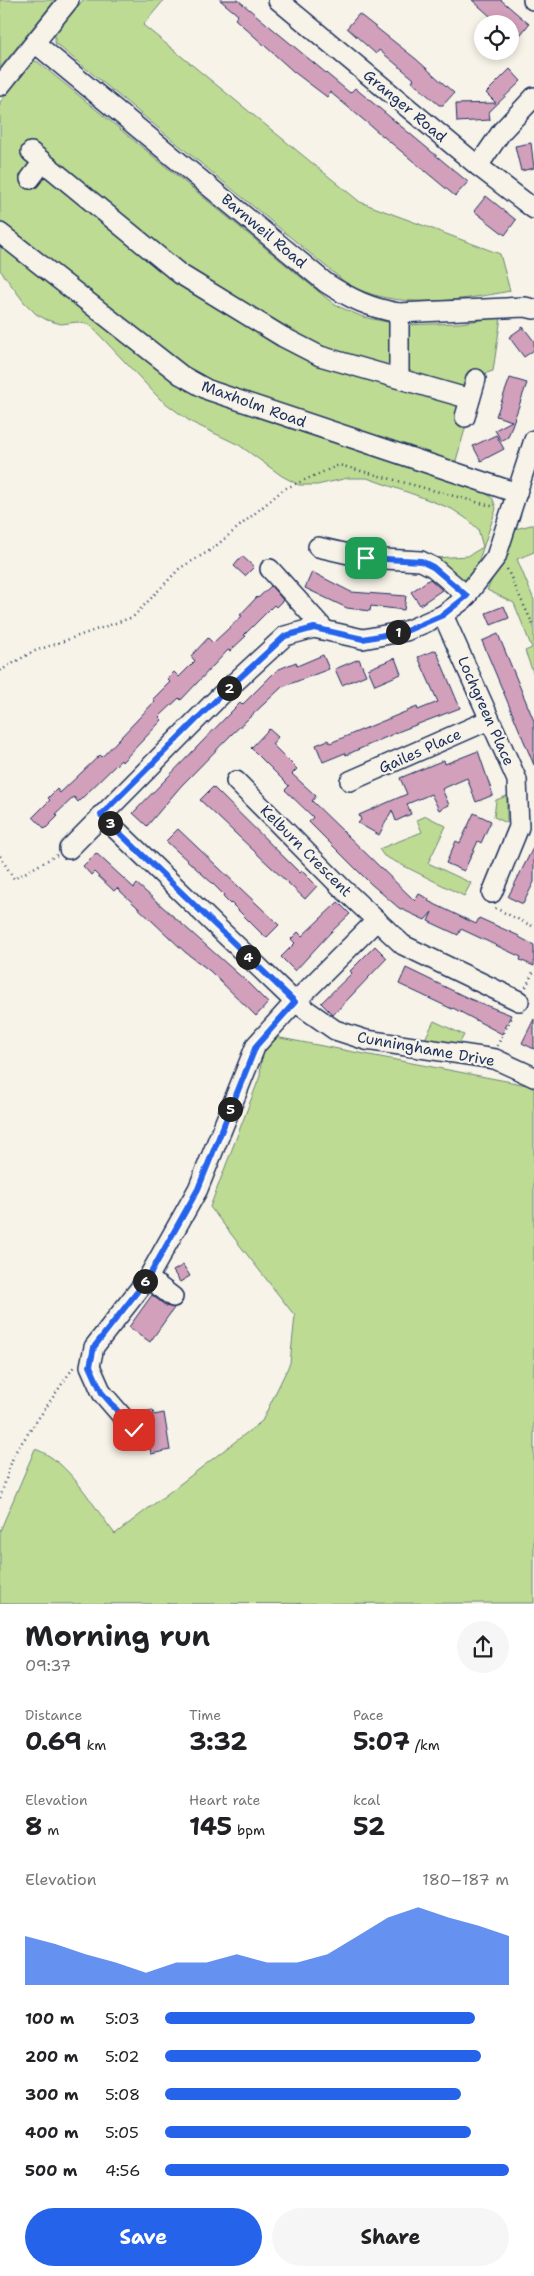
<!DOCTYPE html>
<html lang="en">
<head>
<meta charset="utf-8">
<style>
	body { margin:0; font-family:"Shantell Sans",sans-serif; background:#f6f6f6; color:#202124; height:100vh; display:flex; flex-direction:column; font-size:19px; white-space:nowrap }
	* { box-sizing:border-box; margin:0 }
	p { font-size:16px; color:#757577 }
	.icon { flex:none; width:28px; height:28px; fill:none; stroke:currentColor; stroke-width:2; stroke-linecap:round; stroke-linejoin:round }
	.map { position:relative; height:1604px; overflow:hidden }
	.drawer { display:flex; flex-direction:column; background:#fff; flex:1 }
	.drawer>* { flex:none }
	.buttons { position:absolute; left:474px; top:15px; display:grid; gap:10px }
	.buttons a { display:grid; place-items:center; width:45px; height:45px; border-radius:50%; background:#fff; box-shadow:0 2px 8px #0003; font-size:25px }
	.pin { position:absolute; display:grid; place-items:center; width:42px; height:42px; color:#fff; margin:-21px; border-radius:10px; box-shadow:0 2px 8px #0006 }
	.km { position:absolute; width:25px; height:25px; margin:-12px; border-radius:50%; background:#222; color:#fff; font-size:14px; line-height:25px; text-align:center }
	.round { display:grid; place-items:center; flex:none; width:52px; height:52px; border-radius:26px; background:#f6f6f6 }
	.summary { display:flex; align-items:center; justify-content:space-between; height:85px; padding:0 25px }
	h1 { font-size:28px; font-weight:700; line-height:38px }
	.figures { display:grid; grid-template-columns:repeat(3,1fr); gap:8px; height:85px; padding:5px 25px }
	.figures div { display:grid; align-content:center }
	.figures b { font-size:25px; font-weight:700 }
	.figures small { font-size:14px; font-weight:400 }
	.figures p { font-size:14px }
	.chart { height:140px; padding:10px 25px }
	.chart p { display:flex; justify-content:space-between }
	.chart svg { width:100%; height:90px; margin-top:5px; fill:#2563eb; opacity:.7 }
	.primary-button { display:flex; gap:10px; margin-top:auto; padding:10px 25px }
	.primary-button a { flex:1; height:58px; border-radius:30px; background:#2563eb; color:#fff; font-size:20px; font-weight:700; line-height:58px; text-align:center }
	.primary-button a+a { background:#f6f6f6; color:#202124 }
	ul { padding:0 25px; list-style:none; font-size:16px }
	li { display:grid; grid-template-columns:80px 60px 1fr; align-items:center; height:38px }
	li i { height:12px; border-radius:6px; background:#2563eb }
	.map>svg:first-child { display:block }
	.green { fill:#bedb93; stroke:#6c8578 }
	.building { fill:#d3a0bc; stroke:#1b2f5e }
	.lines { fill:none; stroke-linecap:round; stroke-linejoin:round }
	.minor-casing { stroke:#1b2f5e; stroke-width:22 }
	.path { stroke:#1b2f5e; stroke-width:2.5; stroke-dasharray:1 4; stroke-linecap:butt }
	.minor { stroke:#f7f3e8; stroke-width:19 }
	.route-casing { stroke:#fff; stroke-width:10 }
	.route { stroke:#2563eb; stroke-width:6 }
	.labels { text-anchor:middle; stroke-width:4.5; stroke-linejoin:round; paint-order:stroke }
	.street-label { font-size:15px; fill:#1b2f5e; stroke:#f7f3e8 }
</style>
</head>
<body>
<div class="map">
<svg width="534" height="1604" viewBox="0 0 534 1604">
	<rect width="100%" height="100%" fill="#f7f3e8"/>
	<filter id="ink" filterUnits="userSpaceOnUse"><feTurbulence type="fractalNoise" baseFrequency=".02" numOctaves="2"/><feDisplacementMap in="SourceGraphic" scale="10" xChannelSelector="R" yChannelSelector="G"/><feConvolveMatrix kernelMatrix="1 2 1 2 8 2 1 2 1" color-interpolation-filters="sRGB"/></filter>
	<g filter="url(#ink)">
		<!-- green -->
		<g class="green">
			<path d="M0,0H55L0,68Z"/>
			<path d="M83,0H164L143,25L360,202L500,254L510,291C459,301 393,311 346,283L55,43V34Z"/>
			<path d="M34,61L38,62L335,305L363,317L392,323V366L385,369L347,359L292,337L202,283L32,146L25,153L33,164L25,178L33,184L42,174L47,173L176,279L227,312L293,348L318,361L459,401L462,408L458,419L467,422L455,464L199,377L0,223V102Z"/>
			<path d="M0,242L182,384L485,492L493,499L496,509L477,566L461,588L434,558L468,556L483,547L478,529L467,519L452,509L421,497L367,478H348L317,485H299L282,476L239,445L191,422L160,399L90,325L77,322L61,324L47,320L36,314L24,302L0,270Z"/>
			<path d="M501,317L493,371L480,375L465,388L407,376L403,325L460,323Z"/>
			<path d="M531,525H534V552L517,559L534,600V675L525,651L532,648L514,603L487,590L515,529Z"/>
			<path d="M507,796V823L494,817L496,800Z"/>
			<path d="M426,816L446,826L428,863L471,883L464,896L384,856L379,849L422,832L417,820Z"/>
			<path d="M434,1021L464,1035L459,1044L425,1039Z"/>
			<path d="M270,1036L527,1085L534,1089V1603L0,1604V1531L35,1449C69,1460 94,1508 115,1534L262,1421L290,1363L295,1316L210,1207L260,1076L262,1047Z"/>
		</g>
		<!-- building -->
		<g class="building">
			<path d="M220,0H238L350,93L355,88L468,182L455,196L330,92L327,97L294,72L235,19L238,15Z"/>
			<path d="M472,0H501L529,24L517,39L510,33V24H499Z"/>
			<path d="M359,14L416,59L454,93L443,105H439L412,82L414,79L379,50L376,54L347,28Z"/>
			<path d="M510,69L521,81L489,112L490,120L457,122L456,104L496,103L486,93Z"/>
			<path d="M531,143L534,168L521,171L515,146Z"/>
			<path d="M486,196L516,220L505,235L474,211Z"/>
			<path d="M523,327L534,341V350L524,357L509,337Z"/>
			<path d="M510,378L527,383L508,437L501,441L495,430L512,421L496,416Z"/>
			<path d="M496,435L504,449L481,461L473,446Z"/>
			<path d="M242,556L254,567L245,576L234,566Z"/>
			<path d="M312,572L351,592L406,596L404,610L371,606L370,611L347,608L305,588Z"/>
			<path d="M430,579L442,590L420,605L411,592Z"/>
			<path d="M271,586L283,600L276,607L274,605L244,635L246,636L230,651L228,650L181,700L179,698L159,717L162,720L122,762L121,760L78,802L74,797L56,814L58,816L45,829L33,817L50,800L48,798L57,789L60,793L100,755L102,757L155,701L153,699L170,682L167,679L174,672L179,677L195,661L191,656L208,638L213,643L242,616L240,615L257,597L258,598Z"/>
			<path d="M504,606L509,618L491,625L486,613Z"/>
			<path d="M498,634L534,721V765L482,641Z"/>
			<path d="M436,650L460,708L400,731L346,755L345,753L323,762L316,745L328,740L330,743L417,707L418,710L438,702L418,657Z"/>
			<path d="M323,655L329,669L282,687L232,734L181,786L147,826L133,813L232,711L240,703L242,705L277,670L296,662L297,666Z"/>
			<path d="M395,658L401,674L375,685L368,669Z"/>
			<path d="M359,659L366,675L342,685L335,669Z"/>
			<path d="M269,729L278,737L272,744L297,769L292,774L316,796L312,801L415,901L419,894L429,899L428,901L476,924L479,918L519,936V937L534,945V966L520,960L521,957L461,929L458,935L428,921L432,912L425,920L399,908L371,884L309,822L313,817L285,790L289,786L251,748Z"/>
			<path d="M478,751L493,795L476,802L467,778L442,789L449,805L439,810L431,794L407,804L411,814L396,821L392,810L379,835L358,823L361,820L359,815L407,794L400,778L444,760L445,764Z"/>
			<path d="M213,787L300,873L302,871L317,886L305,899L200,800Z"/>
			<path d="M474,813L491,821L481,843L478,841L464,871L446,863L456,841L460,843Z"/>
			<path d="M178,829L279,925L266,938L231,903L230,904L223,897L224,895L213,884L166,841Z"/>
			<path d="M534,846V882L523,904L508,897Z"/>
			<path d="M96,853L134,888L137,884L246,981L268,1003L256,1016L210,971L185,952L117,888L114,891L94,872L91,875L83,866Z"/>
			<path d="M338,902L350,914L330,933L295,971L281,957L295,943L291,939L298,932L302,936Z"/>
			<path d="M375,946L387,958L333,1015L321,1003L352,973L350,971Z"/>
			<path d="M406,968L470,999L511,1015L502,1034L453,1008L452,1009L399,984Z"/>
			<path d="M534,1019V1049L522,1043Z"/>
			<path d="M183,1265L190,1276L180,1282L173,1271Z"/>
			<path d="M152,1295L166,1306L174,1308L150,1342L129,1327Z"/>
			<path d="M153,1410L154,1415L164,1413L170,1450L151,1454L150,1448H148L145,1427L140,1417L144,1416L143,1412Z"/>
		</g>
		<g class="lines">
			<!-- minor casing -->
			<g class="minor-casing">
				<g id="minor">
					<path d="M278,0L478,166L534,209"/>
					<path d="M533,0H534"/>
					<path d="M35,43L326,283C351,299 370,308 399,313L525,307L534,309"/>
					<path d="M0,86L69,0"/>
					<path d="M31,152L180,274L283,337L320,356L470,399"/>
					<path d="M478,166L502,131L534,97"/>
					<path d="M30,179L43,162"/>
					<path d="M0,233L181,375L208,390L517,493"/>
					<path d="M399,378V313"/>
					<path d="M465,417L476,379"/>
					<path d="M318,547L366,558L421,561L433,567L467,596"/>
					<path d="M270,569L325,630"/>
					<path d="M443,615L517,780L519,827L492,893"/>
					<path d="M236,781L341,887L403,945L519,1001"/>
					<path d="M350,781L489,720"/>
					<path d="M101,815L295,1002L335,1030L366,1040L495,1059L534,1077"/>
					<path d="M69,849L220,696L285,636L314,628L363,639L406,631L443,615L463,600L496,557L534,440"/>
					<path d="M148,1278L173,1297"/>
					<path d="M134,1430L102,1393L90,1366L94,1347L148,1278L198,1189L256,1045L295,1002L377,920"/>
				</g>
			</g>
			<!-- path -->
			<g class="path">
				<path d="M507,569L534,627"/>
				<path d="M0,671L32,652L133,617L180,568L211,550L284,489L339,465L495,507"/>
				<path d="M0,856L14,879L57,855"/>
				<path d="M495,908L534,927"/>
				<path d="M526,987L534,970"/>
				<path d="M497,1046L513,1015"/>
				<path d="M0,1498L14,1454L75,1365"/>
			</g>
			<!-- minor -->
			<use href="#minor" class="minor"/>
		</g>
	</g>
	<g class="lines" filter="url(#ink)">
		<!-- route casing -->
		<g class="route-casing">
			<path id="route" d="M134,1430L102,1393L90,1366L94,1347L148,1278L198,1189L256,1046L295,1002L101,815L220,696L285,636L314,628L363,639L406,631L443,615L467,596L433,567L421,561L366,558"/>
		</g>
		<!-- route -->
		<use href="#route" class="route"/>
	</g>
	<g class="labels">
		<!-- street labels -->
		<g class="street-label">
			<text transform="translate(405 106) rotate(40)" y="5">Granger Road</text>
			<text transform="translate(264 231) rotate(40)" y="5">Barnweil Road</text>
			<text transform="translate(254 404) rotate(20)" y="5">Maxholm Road</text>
			<text transform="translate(486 711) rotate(66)" y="5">Lochgreen Place</text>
			<text transform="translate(420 751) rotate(-24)" y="5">Gailes Place</text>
			<text transform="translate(306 851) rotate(45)" y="5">Kelburn Crescent</text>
			<text transform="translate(426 1049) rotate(10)" y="5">Cunninghame Drive</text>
		</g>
	</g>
</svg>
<div class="buttons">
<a><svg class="icon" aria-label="locate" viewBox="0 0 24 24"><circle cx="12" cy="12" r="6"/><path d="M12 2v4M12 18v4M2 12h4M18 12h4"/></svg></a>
</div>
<div class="pin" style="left:366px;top:558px;background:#1e9e55"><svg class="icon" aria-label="arrive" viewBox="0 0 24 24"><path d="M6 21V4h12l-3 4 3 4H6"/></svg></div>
<div class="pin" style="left:134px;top:1430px;background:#d93025"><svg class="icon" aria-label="check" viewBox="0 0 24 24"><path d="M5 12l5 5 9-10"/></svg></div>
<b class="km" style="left:398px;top:632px">1</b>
<b class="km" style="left:229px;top:688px">2</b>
<b class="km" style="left:110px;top:823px">3</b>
<b class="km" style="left:248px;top:957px">4</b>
<b class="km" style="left:230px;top:1109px">5</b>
<b class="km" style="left:145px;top:1281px">6</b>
</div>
<section class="drawer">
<div class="summary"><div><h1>Morning run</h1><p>09:37</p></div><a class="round"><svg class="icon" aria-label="share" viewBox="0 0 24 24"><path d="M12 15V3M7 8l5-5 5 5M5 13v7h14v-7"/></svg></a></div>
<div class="figures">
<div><p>Distance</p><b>0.69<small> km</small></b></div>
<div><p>Time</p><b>3:32</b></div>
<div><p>Pace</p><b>5:07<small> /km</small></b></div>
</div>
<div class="figures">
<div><p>Elevation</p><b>8<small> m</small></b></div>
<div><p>Heart rate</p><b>145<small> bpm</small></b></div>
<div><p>kcal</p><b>52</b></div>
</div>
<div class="chart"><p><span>Elevation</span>180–187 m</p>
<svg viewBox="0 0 160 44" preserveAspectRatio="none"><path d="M0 44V20L10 24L20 29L30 33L40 38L50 33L60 33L70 29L80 33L90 33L100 29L110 20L120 11L130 6L140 11L150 15L160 20V44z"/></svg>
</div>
<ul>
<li><b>100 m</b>5:03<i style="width:90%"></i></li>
<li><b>200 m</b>5:02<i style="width:92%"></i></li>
<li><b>300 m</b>5:08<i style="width:86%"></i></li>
<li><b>400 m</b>5:05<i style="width:89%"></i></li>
<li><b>500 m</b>4:56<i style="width:100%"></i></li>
</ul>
<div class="primary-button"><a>Save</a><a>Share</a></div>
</section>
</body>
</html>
